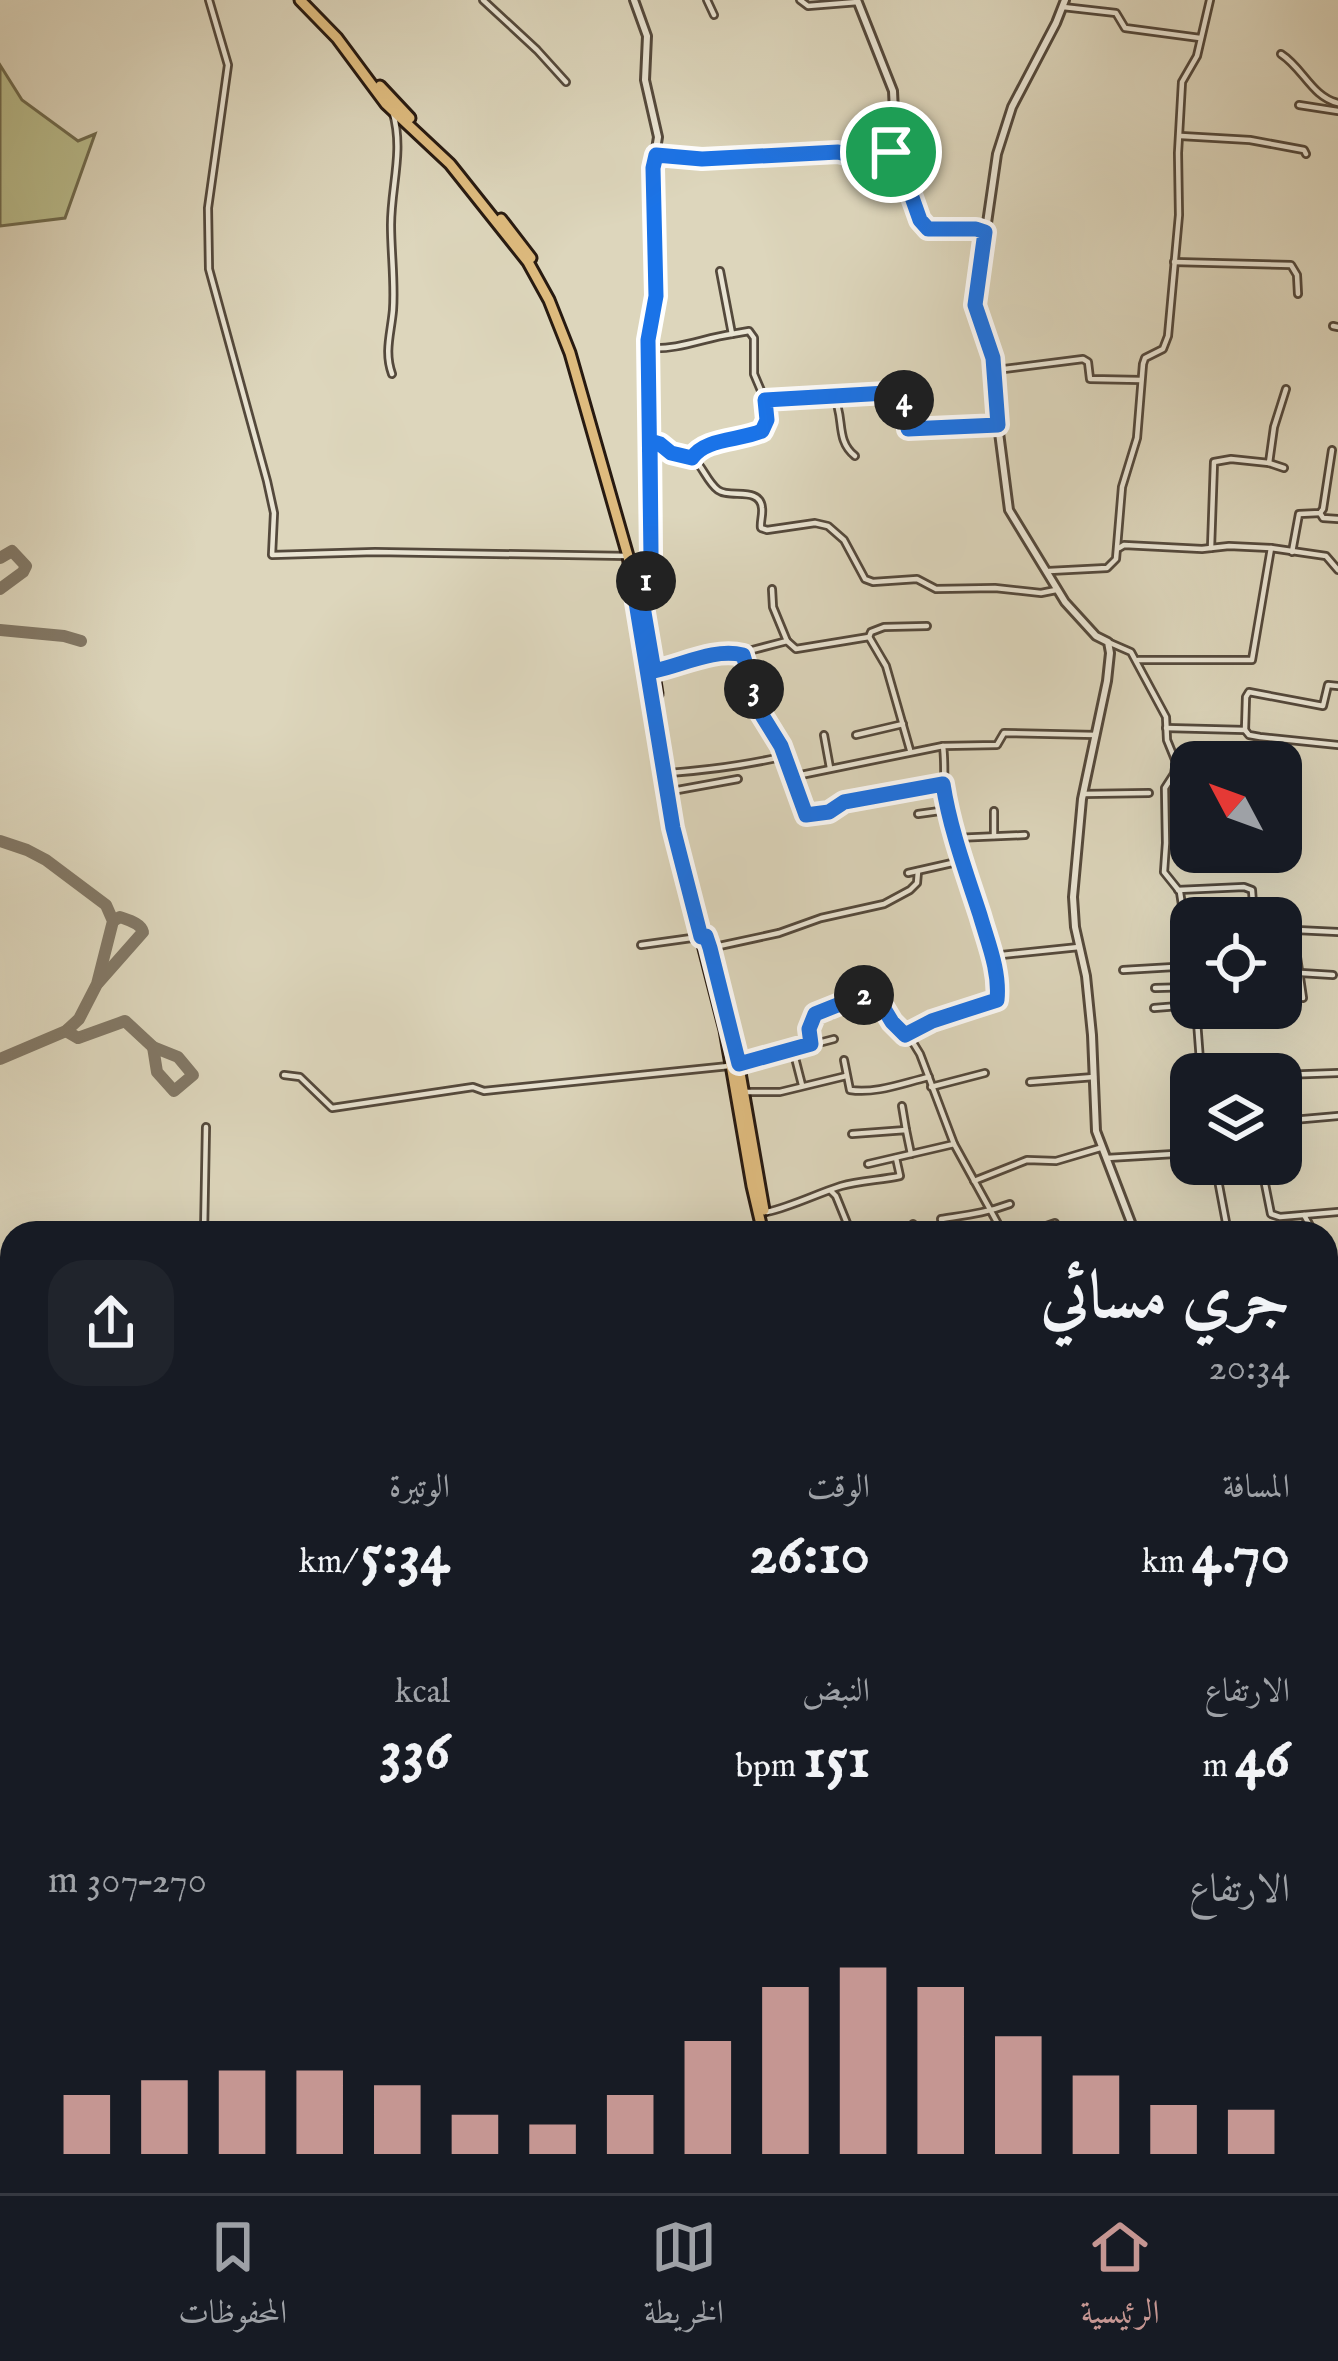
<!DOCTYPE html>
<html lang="ar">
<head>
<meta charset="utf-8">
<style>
	body { margin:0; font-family:"IM FELL English",Amiri,serif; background:#20242c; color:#f1f3f6; direction:rtl; height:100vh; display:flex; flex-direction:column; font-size:45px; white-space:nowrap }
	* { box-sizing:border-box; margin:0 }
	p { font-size:39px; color:#9ea1a6 }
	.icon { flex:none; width:66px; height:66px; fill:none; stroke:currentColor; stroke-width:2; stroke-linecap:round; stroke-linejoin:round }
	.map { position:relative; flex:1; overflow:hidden; direction:ltr }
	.sheet { position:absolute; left:0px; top:1221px; width:1338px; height:972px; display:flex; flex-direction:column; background:#171b24; border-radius:36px 36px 0 0; box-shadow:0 12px 48px #0002; direction:rtl }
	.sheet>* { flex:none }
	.needle { width:78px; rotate:311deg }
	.tools { position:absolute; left:1170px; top:741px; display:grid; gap:24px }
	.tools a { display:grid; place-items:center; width:132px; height:132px; border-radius:24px; background:#171b24; box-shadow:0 12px 48px #0002; font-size:60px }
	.pin { position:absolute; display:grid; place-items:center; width:102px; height:102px; color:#fff; margin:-51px; border:6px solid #fff; border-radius:50%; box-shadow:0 3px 12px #0007 }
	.km { position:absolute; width:60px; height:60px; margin:-30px; border-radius:50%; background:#222; color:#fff; font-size:33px; line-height:60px; text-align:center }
	.round { display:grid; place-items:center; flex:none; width:126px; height:126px; border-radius:36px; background:#20242c }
	.summary { display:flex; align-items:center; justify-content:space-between; height:204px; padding:0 48px }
	h1 { font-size:66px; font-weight:700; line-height:90px }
	.figures { display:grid; grid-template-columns:repeat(3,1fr); gap:18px; height:204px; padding:12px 48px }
	.figures div { display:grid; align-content:center }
	.figures b { font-size:60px; font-weight:700 }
	.figures small { font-size:33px; font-weight:400 }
	.figures p { font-size:33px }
	.chart { height:336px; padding:24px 48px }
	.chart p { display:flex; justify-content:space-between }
	.chart svg { width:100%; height:216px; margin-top:12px; stroke:#c59692; stroke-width:6 }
	.tabs { display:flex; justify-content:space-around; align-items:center; height:168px; border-top:3px solid #363941; background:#171b24; font-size:33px; color:#9ea1a6 }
	.tabs a { display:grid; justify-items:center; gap:6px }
	.tabs .current { color:#c59692 }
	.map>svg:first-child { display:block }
	.green { fill:#b9bc8c; stroke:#706b4e; stroke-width:3 }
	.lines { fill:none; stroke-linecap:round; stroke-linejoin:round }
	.taxiway { stroke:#827866; stroke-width:12 }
	.minor-casing { stroke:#54493c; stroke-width:10 }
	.tertiary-casing { stroke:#54493c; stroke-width:12 }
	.secondary-casing { stroke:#271a11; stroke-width:14 }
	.primary-casing { stroke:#271a11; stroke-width:15 }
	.minor { stroke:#e9e4d3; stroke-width:4.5 }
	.tertiary { stroke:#e9e4d3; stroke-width:6 }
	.secondary { stroke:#e9e4d3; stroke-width:8 }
	.primary { stroke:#debb7e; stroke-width:9 }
	.route-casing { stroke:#fff; stroke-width:24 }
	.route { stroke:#1a73e8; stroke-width:15 }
</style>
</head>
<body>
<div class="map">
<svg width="1338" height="2193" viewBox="0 0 1338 2193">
	<rect width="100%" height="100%" fill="#ddd6bc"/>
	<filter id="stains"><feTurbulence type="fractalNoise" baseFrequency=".00167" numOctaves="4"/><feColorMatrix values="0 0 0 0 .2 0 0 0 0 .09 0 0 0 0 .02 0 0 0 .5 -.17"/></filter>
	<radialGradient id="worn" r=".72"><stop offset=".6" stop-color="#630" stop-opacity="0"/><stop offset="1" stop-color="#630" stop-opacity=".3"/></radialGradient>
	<!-- green -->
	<path class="green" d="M0,65L22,100L78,141L95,134L65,218L0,226Z"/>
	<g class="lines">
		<!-- taxiway -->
		<g class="taxiway">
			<path d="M0,558L12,551L26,566L23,572L0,589"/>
			<path d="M0,630L64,636L81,641"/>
			<path d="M0,841L27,850L46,860L106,905L113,921L97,984L79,1019L66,1031L0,1059"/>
			<path d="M98,983L143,932C141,923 128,920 120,917L113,921"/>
			<path d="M66,1031L78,1038L125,1021L153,1047"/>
			<path d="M153,1047L178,1057L193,1075L174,1091L157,1072Z"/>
		</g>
		<!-- minor casing -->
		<g class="minor-casing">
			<g id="minor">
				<path d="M209,0L228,65L208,208L209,269L267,481L274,513L272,555L375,552L628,556"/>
				<path d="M483,0L537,50L566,82"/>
				<path d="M707,0L714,15"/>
				<path d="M800,0L808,6L858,2"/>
				<path d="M1063,7L1116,13L1125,28L1200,38"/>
				<path d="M1281,54C1303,68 1312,97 1338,103"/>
				<path d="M1299,105L1338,111"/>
				<path d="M1181,136L1250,140L1304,150L1306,154"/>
				<path d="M655,155L702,159L838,152L857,157L894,152"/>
				<path d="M1174,262L1291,265L1297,275L1298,294"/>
				<path d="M720,271L732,334L749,331L754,338V374L765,400L904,392L908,429L998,425"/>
				<path d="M1333,326L1338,327"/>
				<path d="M650,348C678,350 704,338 732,334"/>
				<path d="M996,370L1083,359L1088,362L1090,379L1141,380"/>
				<path d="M392,374C384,352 391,333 393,310C395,282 391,253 391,225C391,186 404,151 393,113"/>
				<path d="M834,397C845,418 835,440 855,456"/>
				<path d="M650,441L660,444L671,453L692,457C706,437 740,441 762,431L767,420L765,400"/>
				<path d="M692,457C703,466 707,482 718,490C730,499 760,486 762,508C763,515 760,522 761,528L767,530L815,523L828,526L844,540L865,579L873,582L917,579L936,589L995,588L1041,593L1056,590"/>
				<path d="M1269,463L1284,468"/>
				<path d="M1320,513L1323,518L1338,519"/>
				<path d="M1119,548L1124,545L1202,549L1229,546L1271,548L1326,556L1338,570"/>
				<path d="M1211,548L1214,462L1231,459L1269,463L1274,427L1286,389"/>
				<path d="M1292,552L1299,514L1320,513L1323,509L1332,450"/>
				<path d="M1049,571L1107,568L1116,559L1122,487L1137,438L1143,364L1145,358L1163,349L1168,336L1179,215L1178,153L1182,82L1197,56L1210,0"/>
				<path d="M772,589L773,607L787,641"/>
				<path d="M869,637L886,666L910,750"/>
				<path d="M1108,642L1131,652L1166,717L1167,740L1176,762L1174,774L1165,788L1166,843L1164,872L1180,892L1191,964"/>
				<path d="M741,653L745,658L761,716L781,746L806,815L829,812L845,802L941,785"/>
				<path d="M1138,660H1252L1271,548"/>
				<path d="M654,671L701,657L741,653L787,641L796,649L869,637L871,632L884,627L927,626"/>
				<path d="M1166,728L1245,730L1246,697L1249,692L1323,706L1328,685L1338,686"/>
				<path d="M1245,730L1249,735L1260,737L1338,745"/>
				<path d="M824,735L830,768"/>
				<path d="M856,735L903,724"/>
				<path d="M669,773C708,770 747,765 785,756"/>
				<path d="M791,777L943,746"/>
				<path d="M672,791L738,779"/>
				<path d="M1083,794L1149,793"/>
				<path d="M994,811V836"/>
				<path d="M918,814L947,810"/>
				<path d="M955,838L1025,835"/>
				<path d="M908,873L961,861"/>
				<path d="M1178,890L1244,887L1252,890L1254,918"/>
				<path d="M1281,928L1293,930L1303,998"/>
				<path d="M1296,930L1338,932"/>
				<path d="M641,945L706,936"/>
				<path d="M710,948L779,933L821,918L884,904L910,890L917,883L918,871"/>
				<path d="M992,956L1079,947"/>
				<path d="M1123,970L1191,966"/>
				<path d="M1301,973L1333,975"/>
				<path d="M1155,988L1191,987"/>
				<path d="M1281,996H1287"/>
				<path d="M1154,1008L1191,1005"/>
				<path d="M1196,1008L1201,1074"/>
				<path d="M831,1015L829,1007L832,1005L867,995L877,997L892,1022L912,1041L920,1054L954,1144L1003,1233"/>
				<path d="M905,1035L932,1021L996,1000C1002,949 960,864 947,811C942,789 946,769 943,746L997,745L1004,733L1096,735"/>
				<path d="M811,1044C808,1027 811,1014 829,1007"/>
				<path d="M793,1050L802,1085"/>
				<path d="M844,1060L850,1090C876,1094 903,1083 929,1077"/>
				<path d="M738,1064L834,1039"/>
				<path d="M1199,1070L1234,1074"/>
				<path d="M284,1075L300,1077L332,1108L473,1087L484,1091L729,1066"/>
				<path d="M1281,1075L1338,1073"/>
				<path d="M1030,1082L1094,1077"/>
				<path d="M931,1087L985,1073"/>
				<path d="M746,1092H780L846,1076"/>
				<path d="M902,1106L906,1130"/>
				<path d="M1281,1121L1338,1116"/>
				<path d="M852,1134L906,1130L911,1154"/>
				<path d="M1107,1158L1191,1153"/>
				<path d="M868,1164L954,1144"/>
				<path d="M1215,1164L1228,1233"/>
				<path d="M1261,1164L1271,1214L1280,1217L1338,1212"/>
				<path d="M974,1181L1027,1160L1056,1161L1100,1148"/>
				<path d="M831,1191L836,1196L851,1233"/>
				<path d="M767,1212C793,1206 816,1194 841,1186C859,1181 881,1180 900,1176L896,1158"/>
				<path d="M1304,1215L1314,1233"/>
				<path d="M913,1224L915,1232"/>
				<path d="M204,1233L206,1127"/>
				<path d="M944,1233L941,1219C966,1215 986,1213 1010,1204"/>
				<path d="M1026,1233L1055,1223"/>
				<path d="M1326,1275L1335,1338"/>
				<path d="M1326,1338L1338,1339"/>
				<path d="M1326,1393L1338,1396"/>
				<path d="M1326,1448L1338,1447"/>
				<path d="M1326,1580L1338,1541"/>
				<path d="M1326,1610L1338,1614"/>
				<path d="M1326,1677L1338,1679"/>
				<path d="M1326,1692L1338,1700"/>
				<path d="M1326,1780L1338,1783"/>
				<path d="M1326,1819L1338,1823"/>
				<path d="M1329,1905L1338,1888"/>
				<path d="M1326,2056H1338"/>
				<path d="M1333,2056L1338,2043"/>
				<path d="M1335,2096H1338"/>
				<path d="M1326,2141L1338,2143"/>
				<path d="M384,2181L395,2193"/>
				<path d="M573,2181L583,2193"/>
				<path d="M176,2193L178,2181"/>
				<path d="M536,2193L549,2181"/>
				<path d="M592,2193L606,2181"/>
				<path d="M762,2193L765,2181"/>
				<path d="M873,2193L874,2181"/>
				<path d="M951,2193L954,2181"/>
				<path d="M997,2193L1018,2181"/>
				<path d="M1171,2193L1173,2181"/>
				<path d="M1193,2193L1196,2181"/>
				<path d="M1250,2193L1252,2181"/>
			</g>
		</g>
		<!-- tertiary casing -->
		<g class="tertiary-casing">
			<g id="tertiary">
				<path d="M634,0L647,36L645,80L658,137L653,168L656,296L648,340L651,558L647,578L640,589"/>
				<path d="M857,0L893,91L896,152L921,220L927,229H976L985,231"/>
				<path d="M1065,0L1056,23L1012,107L997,154L975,306L993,358L997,417L1009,510L1065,602L1096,636L1108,642L1110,653L1107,681L1082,799L1073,897L1075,927L1086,976L1092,1035L1096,1131L1135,1233"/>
				<path d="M1056,2193L1062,2181"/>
			</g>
		</g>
		<!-- secondary casing -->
		<g class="secondary-casing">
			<g id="secondary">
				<path d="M1326,1491L1338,1495"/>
				<path d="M1326,1904L1338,1907"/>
			</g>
		</g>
		<!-- primary casing -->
		<g class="primary-casing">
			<g id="primary">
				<path d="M300,0L337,38L386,104L450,164L528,262L549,300L570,353L628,556L673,828L725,1030L752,1186L763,1233"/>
				<path d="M380,86L410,118"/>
				<path d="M501,219L531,258"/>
				<path d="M644,610L657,694"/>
				<path d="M739,1067L764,1210"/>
				<path d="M983,2181L989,2193"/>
				<path d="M433,2193L446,2181"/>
			</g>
		</g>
		<!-- minor -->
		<use href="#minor" class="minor"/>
		<!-- tertiary -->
		<use href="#tertiary" class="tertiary"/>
		<!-- secondary -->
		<use href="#secondary" class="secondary"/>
		<!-- primary -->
		<use href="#primary" class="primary"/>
	</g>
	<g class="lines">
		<!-- route casing -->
		<g class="route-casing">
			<path id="route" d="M891,152L857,157L838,152L702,159L656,155L653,168L656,296L648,340L651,558L650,572L640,589L634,590L673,828L701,937L706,936L710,948L739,1064L811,1044L809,1029L815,1014L855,998L867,994L877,997L892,1022L905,1035L932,1021L997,1000C1000,971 988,943 980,915C966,872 950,829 943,784L844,802L829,812L806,815L781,746L760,712L743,655C714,648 683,665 654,671L640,589C649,577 651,567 651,552L650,441L660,444L671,453L692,458C705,438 739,441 762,431L767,420L765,400L904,392L908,429L998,425L993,358L975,305L985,232L976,229H928L920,220L896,152H891"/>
		</g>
		<!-- route -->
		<use href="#route" class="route"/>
	</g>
	<rect width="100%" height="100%" filter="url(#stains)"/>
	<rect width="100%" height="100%" fill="url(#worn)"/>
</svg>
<div class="tools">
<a><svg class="needle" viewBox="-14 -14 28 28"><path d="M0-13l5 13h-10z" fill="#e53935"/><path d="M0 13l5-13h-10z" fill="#9ea1a6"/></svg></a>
<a><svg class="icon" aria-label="locate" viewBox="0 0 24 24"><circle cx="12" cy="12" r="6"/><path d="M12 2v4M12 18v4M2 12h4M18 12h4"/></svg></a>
<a><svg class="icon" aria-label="layers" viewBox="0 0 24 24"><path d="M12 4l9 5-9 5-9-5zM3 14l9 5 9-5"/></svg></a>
</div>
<div class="pin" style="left:891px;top:152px;background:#1e9e55"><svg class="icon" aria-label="arrive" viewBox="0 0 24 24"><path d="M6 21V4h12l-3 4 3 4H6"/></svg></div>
<b class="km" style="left:646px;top:581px">1</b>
<b class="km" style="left:864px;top:995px">2</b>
<b class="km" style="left:754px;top:689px">3</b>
<b class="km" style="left:904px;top:400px">4</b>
<section class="sheet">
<div class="summary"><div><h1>جري مسائي</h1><p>20:34</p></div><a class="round"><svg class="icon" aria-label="share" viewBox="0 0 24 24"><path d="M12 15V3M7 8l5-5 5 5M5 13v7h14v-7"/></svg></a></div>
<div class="figures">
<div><p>المسافة</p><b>4.70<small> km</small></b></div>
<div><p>الوقت</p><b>26:10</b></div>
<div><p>الوتيرة</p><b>5:34<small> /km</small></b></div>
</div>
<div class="figures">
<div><p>الارتفاع</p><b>46<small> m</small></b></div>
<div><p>النبض</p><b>151<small> bpm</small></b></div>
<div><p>kcal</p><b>336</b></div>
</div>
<div class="chart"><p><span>الارتفاع</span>270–307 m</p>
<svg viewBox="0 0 160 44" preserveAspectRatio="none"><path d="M5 44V32M15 44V29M25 44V27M35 44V27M45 44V30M55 44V36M65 44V38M75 44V32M85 44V21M95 44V10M105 44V6M115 44V10M125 44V20M135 44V28M145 44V34M155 44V35"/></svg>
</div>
</section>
</div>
<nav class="tabs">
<a class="current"><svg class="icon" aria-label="home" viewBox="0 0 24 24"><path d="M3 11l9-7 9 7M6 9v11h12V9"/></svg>الرئيسية</a>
<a><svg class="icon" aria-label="map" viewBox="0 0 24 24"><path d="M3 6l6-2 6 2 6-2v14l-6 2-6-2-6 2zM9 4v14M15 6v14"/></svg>الخريطة</a>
<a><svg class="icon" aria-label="saved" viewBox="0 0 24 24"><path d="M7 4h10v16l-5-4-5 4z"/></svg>المحفوظات</a>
</nav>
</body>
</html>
